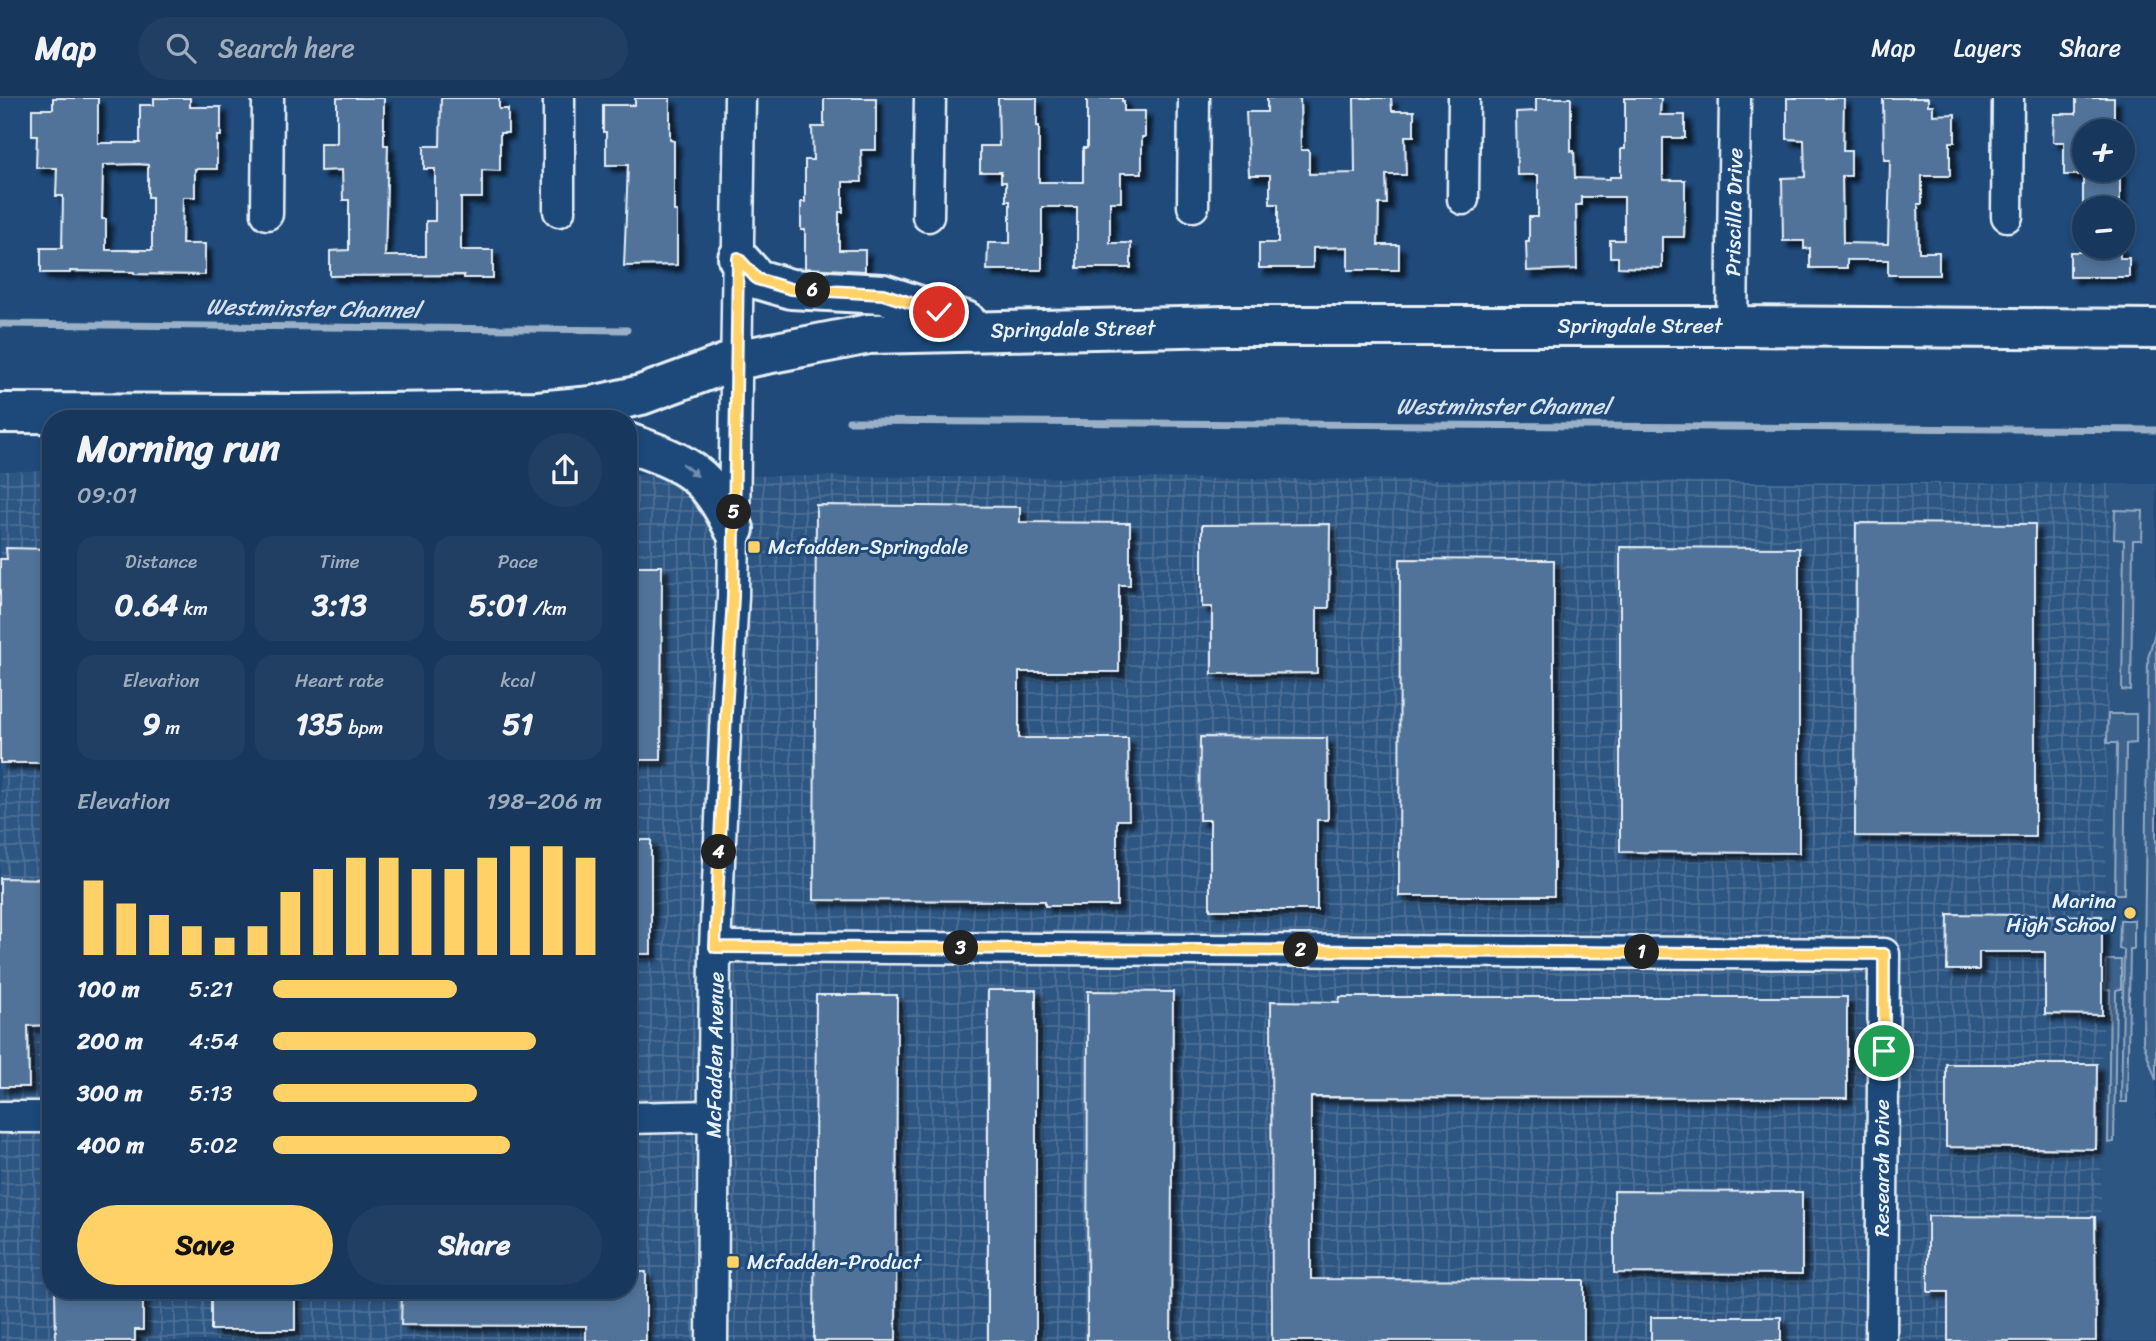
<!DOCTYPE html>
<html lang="en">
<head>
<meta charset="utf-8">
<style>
	body { margin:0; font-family:Sriracha,sans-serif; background:#203f62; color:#f1f3f6; height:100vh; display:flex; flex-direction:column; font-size:26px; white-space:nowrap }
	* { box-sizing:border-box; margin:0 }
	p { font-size:23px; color:#9eacbb }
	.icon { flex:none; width:38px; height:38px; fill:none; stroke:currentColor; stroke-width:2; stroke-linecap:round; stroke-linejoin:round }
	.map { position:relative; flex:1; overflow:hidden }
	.panel { position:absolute; left:42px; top:312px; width:595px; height:889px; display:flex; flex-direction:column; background:#17385c; border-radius:28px; box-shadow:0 4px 10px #0003,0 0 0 2px #365272 }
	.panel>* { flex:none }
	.controls { position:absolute; left:2072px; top:21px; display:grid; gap:14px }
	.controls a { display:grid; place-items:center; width:63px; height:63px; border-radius:50%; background:#17385c; box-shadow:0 4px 10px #0003,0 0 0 2px #365272; font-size:35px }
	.pin { position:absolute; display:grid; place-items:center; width:60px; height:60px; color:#fff; margin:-30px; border:4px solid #fff; border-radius:50%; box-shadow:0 2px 7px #0007 }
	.km { position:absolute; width:35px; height:35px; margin:-18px; border-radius:50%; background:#222; color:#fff; font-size:19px; line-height:35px; text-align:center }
	.round { display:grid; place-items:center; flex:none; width:74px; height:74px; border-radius:37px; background:#203f62 }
	.summary { display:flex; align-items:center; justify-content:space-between; height:119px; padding:0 35px }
	h1 { font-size:38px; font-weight:800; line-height:52px }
	.figures { display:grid; grid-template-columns:repeat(3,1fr); gap:10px; height:119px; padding:7px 35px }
	.figures div { display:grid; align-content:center; border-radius:18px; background:#203f62; text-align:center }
	.figures b { font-size:30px; font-weight:800 }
	.figures small { font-size:19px; font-weight:400 }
	.figures p { font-size:19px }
	.chart { height:196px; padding:14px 35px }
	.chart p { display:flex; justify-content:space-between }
	.chart svg { width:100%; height:126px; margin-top:7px; stroke:#ffd166; stroke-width:6 }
	.button { display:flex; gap:14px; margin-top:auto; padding:14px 35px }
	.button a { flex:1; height:80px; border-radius:42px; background:#ffd166; color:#111; font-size:28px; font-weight:800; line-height:80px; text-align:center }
	.button a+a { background:#203f62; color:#f1f3f6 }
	ul { padding:0 35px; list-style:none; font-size:23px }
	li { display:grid; grid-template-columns:112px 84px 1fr; align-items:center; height:52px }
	li i { height:18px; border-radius:9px; background:#ffd166 }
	header { display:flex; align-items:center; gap:42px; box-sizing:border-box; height:98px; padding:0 35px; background:#17385c; border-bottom:2px solid #365272 }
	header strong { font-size:33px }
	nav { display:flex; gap:38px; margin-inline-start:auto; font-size:24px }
	.search { width:490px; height:63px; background:#203f62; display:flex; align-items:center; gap:18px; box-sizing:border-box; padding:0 24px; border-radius:38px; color:#9eacbb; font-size:26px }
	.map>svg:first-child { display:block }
	.built { fill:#2e5683 }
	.industrial { fill:url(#industrial-grid) }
	.grass { fill:#3c628c; stroke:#92aac2; stroke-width:2 }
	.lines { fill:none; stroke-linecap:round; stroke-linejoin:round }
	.stream { stroke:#9ab0c7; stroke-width:7 }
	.building { fill:#517399; stroke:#e8f1f8; stroke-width:2; fill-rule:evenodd; filter:url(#shadow) }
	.minor-casing { stroke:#e8f1f8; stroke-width:35 }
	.major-casing { stroke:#e8f1f8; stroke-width:44 }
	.minor { stroke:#1f4a7a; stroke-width:30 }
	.major { stroke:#1f4a7a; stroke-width:38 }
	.oneway { fill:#6f8dac }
	.route-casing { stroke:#fff; stroke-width:14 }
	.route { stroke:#ffd166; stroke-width:9 }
	.poi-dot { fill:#ffd166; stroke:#1f4a7a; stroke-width:2.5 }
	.labels { text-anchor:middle; stroke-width:6; stroke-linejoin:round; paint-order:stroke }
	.street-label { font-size:21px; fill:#e8f1f8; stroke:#1f4a7a }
	.poi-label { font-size:21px; fill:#e8f1f8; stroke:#1f4a7a; text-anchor:start }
	.water-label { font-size:23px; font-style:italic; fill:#d4e1ec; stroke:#1f4a7a }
</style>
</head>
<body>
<header>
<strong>Map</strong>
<div class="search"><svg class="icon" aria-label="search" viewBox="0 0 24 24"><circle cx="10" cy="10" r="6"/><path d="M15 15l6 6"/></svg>Search here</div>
<nav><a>Map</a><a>Layers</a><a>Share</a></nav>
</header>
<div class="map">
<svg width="2156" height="1243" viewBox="0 0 2156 1243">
	<defs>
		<pattern id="industrial-grid" width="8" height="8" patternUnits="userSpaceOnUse" patternTransform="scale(1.75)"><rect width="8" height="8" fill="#2e5683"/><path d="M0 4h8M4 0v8" fill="none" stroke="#4c6f95"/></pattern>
		<filter id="shadow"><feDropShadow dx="6" dy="6" stdDeviation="2" flood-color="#0009"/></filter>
	</defs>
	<rect width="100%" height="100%" fill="#1f4a7a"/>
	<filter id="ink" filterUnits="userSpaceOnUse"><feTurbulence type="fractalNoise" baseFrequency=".0143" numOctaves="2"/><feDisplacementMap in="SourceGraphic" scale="14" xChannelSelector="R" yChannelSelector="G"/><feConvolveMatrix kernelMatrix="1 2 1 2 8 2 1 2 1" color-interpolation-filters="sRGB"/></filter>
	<g filter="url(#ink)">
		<!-- built -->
		<path class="built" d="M2111,386H2156V1243H2099Z"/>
		<!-- industrial -->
		<path class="industrial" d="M0,373H51V1192H628V377L2111,386L2099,1243H0Z"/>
		<!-- grass -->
		<g class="grass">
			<path d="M2115,412L2143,413L2142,442H2133L2131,593L2122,592L2124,442L2114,441Z"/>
			<path d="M2156,531V982L2143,944L2148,560Z"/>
			<path d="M2108,616H2136V645L2126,646L2124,796H2115L2117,645H2107Z"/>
			<path d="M2120,822H2134V851H2130L2127,1004H2121L2124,852L2119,851Z"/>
			<path d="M2106,862H2121V891L2116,892L2114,1044L2108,1045L2110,892H2105Z"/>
		</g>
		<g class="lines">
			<!-- stream -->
			<g class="stream">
				<path d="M0,226L627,232"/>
				<path d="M849,323L2156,332"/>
			</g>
		</g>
		<!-- building -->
		<g class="building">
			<path d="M53,0H98V45H140V7H154V0H190V9H221V38H217V71H195V99H183L182,146H205V177L134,176V174L70,173V175H41V150H62L63,98H56L57,70H36L37,37H32V11H53ZM139,66L148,67V99H152V152H106V121H102L103,67Z"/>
			<path d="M337,0H384V47H388L385,158H426V123H435V71H424V48H440L441,0H499V11H508V35H500V73L482,72V100H461V152H493V180H464V177L330,178V153L349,152V102H343L342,72L320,73V45H337Z"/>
			<path d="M635,0H670V42L674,43V113H677V167L624,168L628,67H606V34H603V7H635Z"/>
			<path d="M824,0H876V52H861L862,84H843V114H839V152H865V173L805,170V132H801V104H805V62H813L812,29H824Z"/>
			<path d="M998,0H1037V28H1039V84H1083V50H1087V0H1122V3H1124V13H1145V39H1142V75H1121V104H1110V145H1131V170H1077V109H1042V172H987L988,145H1010V103H1006V84H1001V74H980V48H999Z"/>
			<path d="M1267,0H1300L1301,52H1309V76L1355,75L1354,0H1391L1392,13H1414V38H1405L1406,77H1386L1387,106H1379L1378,147H1399V172H1348V149L1313,150V170H1259V145H1278V106H1270V77H1249L1246,14H1267Z"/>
			<path d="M1536,0H1571V53H1574L1575,80L1610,81V79H1621V51H1625V0H1661L1660,17H1685V40H1663V82H1685V104L1684,139H1662V170L1618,169V159H1610V142H1624V99H1581V107H1576L1577,171L1527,173L1526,144H1529V119H1538V77H1517L1516,14L1536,13Z"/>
			<path d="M1787,0H1844L1843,53H1851V78H1842L1843,145L1888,146L1890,62H1884L1883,0H1928V7H1933V17L1955,16V44H1950V78H1922V106H1918L1919,154H1939V177H1888V162H1847V170H1810V150L1804,151V143H1783L1782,80L1805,79L1804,42L1787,41Z"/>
			<path d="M2076,0H2114V33H2084V72H2120V108H2083V77H2064V44H2053L2054,16H2076Z"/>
			<path d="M2090,149H2120V160H2129V179H2070V154H2090Z"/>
			<path d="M816,407L1020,409V424L1130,425V487H1119V574H1019V640H1128L1129,722H1117V808H1045V803L814,802Z"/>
			<path d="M1856,425L2035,426V739L1855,738Z"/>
			<path d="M1330,426L1329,510H1317V575L1212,576V509H1202V427Z"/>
			<path d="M1620,449L1799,450V755L1620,754Z"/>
			<path d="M6,450L51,451V665H0V461H7Z"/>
			<path d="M1400,461L1554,462V798H1399Z"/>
			<path d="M628,468H662L661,662H628Z"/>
			<path d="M1200,639L1327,640L1328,722H1317V812H1210V722H1199Z"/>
			<rect x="628" y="742" width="23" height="114"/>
			<path d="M0,780L51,781V927L28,928L29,989H0Z"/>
			<path d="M1948,816L2102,818V917L2045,916V854H1979V872H1947Z"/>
			<rect x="988" y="892" width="48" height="351"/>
			<path d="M1088,893L1173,894L1171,1243H1087Z"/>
			<path d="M816,897H897L896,1243H814Z"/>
			<path d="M1340,899H1847V1000L1311,999V1181L1584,1182V1243H1272L1271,903L1339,904Z"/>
			<path d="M1946,966H2097L2096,1051L1946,1049Z"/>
			<path d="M1614,1093L1802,1094V1176L1614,1175Z"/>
			<path d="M1928,1118L2095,1119L2096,1243H1948V1194H1928Z"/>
			<path d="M628,1174H646V1243H586V1228L401,1227L402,1192H628Z"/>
			<path d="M55,1192H143V1232H135V1243H56Z"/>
			<rect x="211" y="1192" width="84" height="40"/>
			<rect x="1651" y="1219" width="130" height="24"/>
		</g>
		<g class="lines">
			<!-- minor casing -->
			<g class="minor-casing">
				<g id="minor">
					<path d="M1463,101L1464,0"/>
					<path d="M1193,108L1194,0"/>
					<path d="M559,113V0"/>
					<path d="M267,116L268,0"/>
					<path d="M928,118L930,0"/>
					<path d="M2007,118L2008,0"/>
					<path d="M1732,228L1735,0"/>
					<path d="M715,849L1884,856L1881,1243"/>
					<path d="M0,1019H51"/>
					<path d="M628,1020L714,1018"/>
					<path d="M712,1243L715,849L726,614L733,499L740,0"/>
				</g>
			</g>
			<!-- major casing -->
			<g class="major-casing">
				<g id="major">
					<path d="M738,160L757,181L791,191L883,196L966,223"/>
					<path d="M0,315L299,316L538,313L592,308L641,297L736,262L869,236L1225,228H1732L2156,231"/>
					<path d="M628,345C686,365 707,374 734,431"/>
				</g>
			</g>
			<!-- minor -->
			<use href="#minor" class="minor"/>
			<!-- major -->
			<use href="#major" class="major"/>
		</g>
		<!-- one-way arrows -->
		<defs><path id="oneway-solid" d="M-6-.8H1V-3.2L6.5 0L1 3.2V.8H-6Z" transform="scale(1.75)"/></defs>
		<use class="oneway" href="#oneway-solid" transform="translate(690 372) rotate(38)"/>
	</g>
	<g class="lines" filter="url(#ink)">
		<!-- route casing -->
		<g class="route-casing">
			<path id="route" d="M939,214L883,196L791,191L757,181L738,160L733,499L726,614L715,849L1884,856V953"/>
		</g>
		<!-- route -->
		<use href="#route" class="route"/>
	</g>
	<!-- markers -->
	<g class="poi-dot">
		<rect x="747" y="442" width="14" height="14" rx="3.5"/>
		<circle cx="2130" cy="815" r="7"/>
		<rect x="726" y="1157" width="14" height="14" rx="3.5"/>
	</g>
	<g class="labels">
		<!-- street labels -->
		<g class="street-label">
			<text transform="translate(1734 114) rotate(-89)" y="7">Priscilla Drive</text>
			<text x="1640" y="235">Springdale Street</text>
			<text transform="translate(1073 231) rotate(-1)" y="7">Springdale Street</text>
			<text transform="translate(715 957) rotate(-89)" y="7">McFadden Avenue</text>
			<text transform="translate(1882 1070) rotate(-90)" y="7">Research Drive</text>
		</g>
		<!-- poi labels -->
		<g class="poi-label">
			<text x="768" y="456">Mcfadden-Springdale</text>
			<text x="2116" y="810" text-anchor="end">Marina<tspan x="2116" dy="24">High School</tspan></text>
			<text x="747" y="1171">Mcfadden-Product</text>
		</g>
		<!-- water labels -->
		<g class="water-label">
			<text transform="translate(313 210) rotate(1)" y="8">Westminster Channel</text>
			<text x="1503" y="316">Westminster Channel</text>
		</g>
	</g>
</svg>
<div class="controls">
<a>+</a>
<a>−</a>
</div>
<div class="pin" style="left:1884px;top:953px;background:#1e9e55"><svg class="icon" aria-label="arrive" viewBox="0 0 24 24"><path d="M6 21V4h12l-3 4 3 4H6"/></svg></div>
<div class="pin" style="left:939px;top:214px;background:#d93025"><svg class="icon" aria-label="check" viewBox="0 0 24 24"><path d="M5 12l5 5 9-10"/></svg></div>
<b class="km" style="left:1642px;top:854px">1</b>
<b class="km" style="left:1301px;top:852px">2</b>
<b class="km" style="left:961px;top:850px">3</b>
<b class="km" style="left:719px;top:754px">4</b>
<b class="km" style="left:734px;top:414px">5</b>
<b class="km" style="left:813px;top:192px">6</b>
<section class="panel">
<div class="summary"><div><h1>Morning run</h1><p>09:01</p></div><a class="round"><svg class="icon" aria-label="share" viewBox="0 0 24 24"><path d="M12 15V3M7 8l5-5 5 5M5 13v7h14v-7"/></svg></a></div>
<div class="figures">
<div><p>Distance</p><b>0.64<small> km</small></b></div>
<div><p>Time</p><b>3:13</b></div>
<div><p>Pace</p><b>5:01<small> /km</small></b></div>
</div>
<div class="figures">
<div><p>Elevation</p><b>9<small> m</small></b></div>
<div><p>Heart rate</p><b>135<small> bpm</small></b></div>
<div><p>kcal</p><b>51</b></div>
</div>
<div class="chart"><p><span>Elevation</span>198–206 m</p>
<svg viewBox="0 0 160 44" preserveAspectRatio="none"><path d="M5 44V18M15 44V26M25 44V30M35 44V34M45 44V38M55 44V34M65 44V22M75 44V14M85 44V10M95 44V10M105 44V14M115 44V14M125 44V10M135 44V6M145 44V6M155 44V10"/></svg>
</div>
<ul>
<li><b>100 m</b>5:21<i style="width:56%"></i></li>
<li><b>200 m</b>4:54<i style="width:80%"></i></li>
<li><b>300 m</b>5:13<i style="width:62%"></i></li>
<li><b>400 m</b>5:02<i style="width:72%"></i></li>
</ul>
<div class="button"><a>Save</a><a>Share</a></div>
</section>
</div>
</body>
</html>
